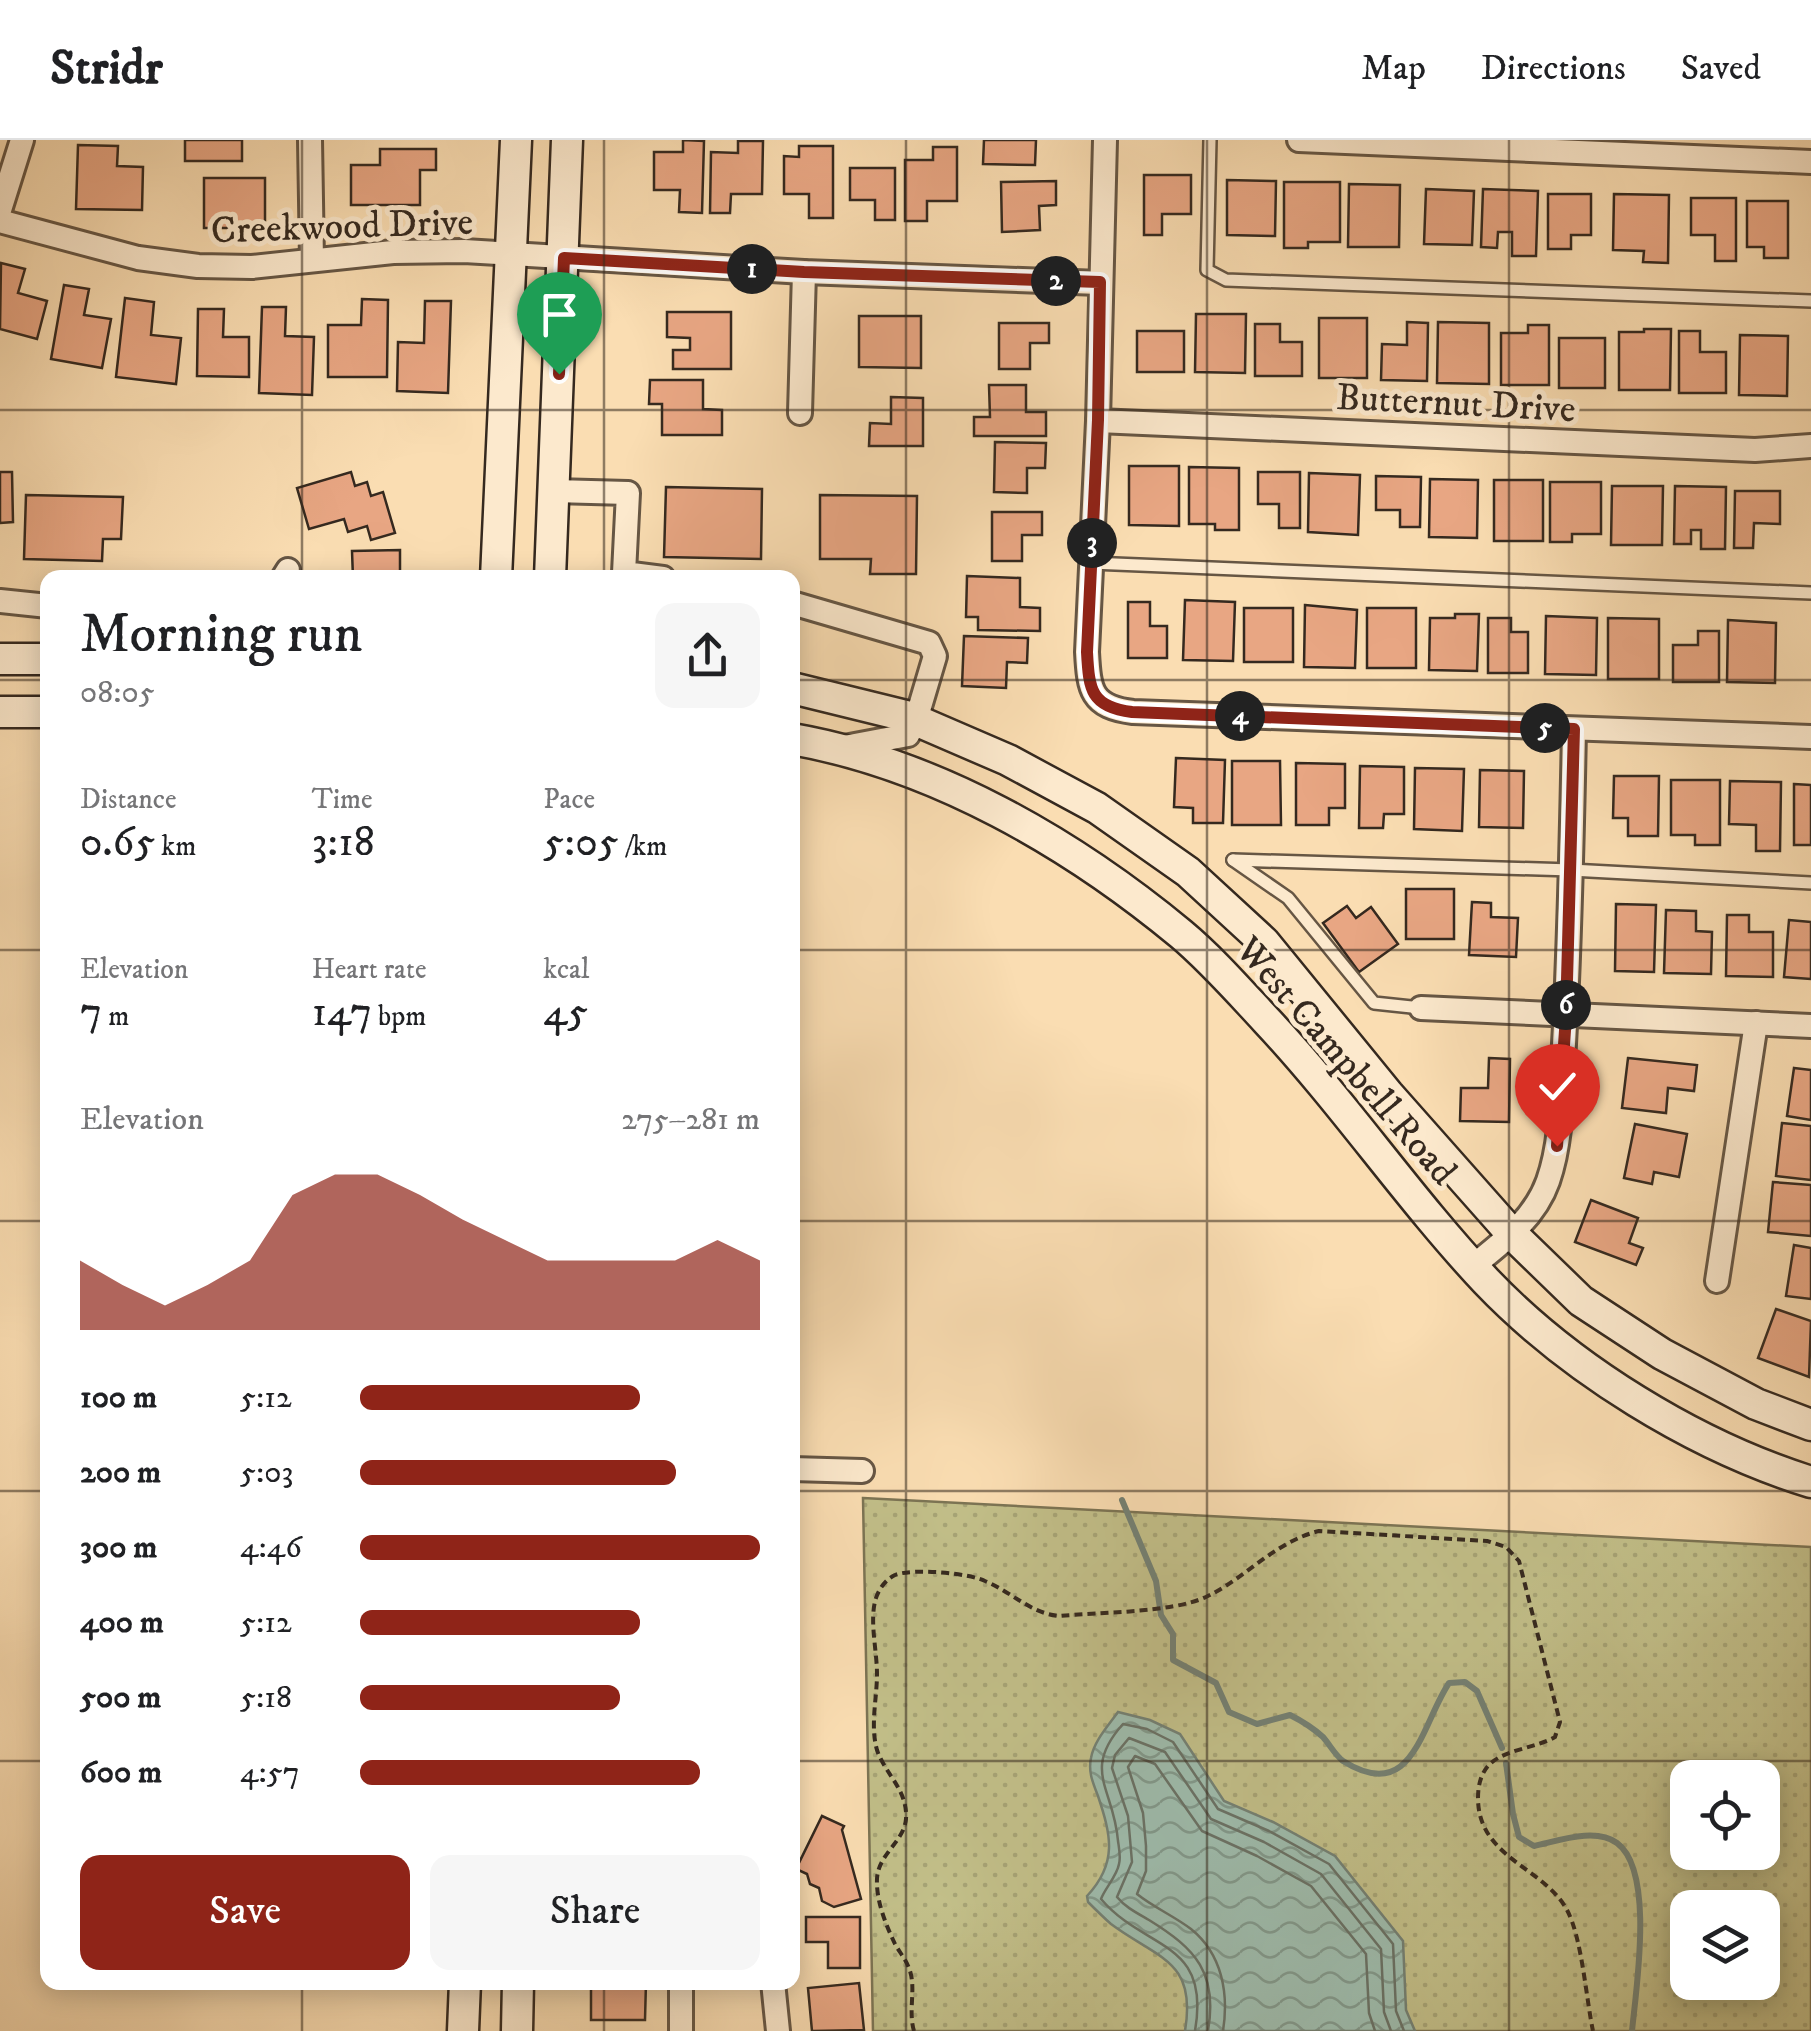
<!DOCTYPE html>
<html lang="en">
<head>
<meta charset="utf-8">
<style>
	body { margin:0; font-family:"IM FELL DW Pica",serif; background:#f6f6f6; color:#202124; height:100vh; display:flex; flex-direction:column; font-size:38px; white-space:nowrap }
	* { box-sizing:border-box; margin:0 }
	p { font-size:32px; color:#757577 }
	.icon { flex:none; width:55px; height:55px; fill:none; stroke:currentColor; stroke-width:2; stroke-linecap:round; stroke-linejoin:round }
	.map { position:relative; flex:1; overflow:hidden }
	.details { position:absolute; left:40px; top:430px; width:760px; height:1420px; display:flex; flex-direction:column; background:#fff; border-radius:20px; box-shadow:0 5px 25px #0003 }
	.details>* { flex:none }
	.buttons { position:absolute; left:1670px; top:1620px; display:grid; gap:20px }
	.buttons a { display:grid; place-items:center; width:110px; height:110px; border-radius:20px; background:#fff; box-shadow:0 5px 25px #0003; font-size:50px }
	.pin { position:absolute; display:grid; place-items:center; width:85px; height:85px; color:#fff; margin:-102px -42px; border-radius:50% 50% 50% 0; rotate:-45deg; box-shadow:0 0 10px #0007 }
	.pin .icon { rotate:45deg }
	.km { position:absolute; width:50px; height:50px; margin:-25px; border-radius:50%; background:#222; color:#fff; font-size:28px; line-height:50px; text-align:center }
	.round { display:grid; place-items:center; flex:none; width:105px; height:105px; border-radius:20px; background:#f6f6f6 }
	.summary { display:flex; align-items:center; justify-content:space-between; height:170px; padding:0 40px }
	h1 { font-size:55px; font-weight:600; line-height:75px }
	.figures { display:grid; grid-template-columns:repeat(3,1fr); gap:15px; height:170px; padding:10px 40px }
	.figures div { display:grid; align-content:center }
	.figures b { font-size:42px; font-weight:600 }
	.figures small { font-size:28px; font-weight:400 }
	.figures p { font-size:28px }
	.chart { height:280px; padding:20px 40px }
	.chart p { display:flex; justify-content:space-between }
	.chart svg { width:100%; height:180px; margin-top:10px; fill:#8f2418; opacity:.7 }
	.primary-button { display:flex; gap:20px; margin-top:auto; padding:20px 40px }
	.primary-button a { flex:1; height:115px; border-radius:20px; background:#8f2418; color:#fff; font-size:40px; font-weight:600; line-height:115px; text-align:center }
	.primary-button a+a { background:#f6f6f6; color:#202124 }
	ul { padding:0 40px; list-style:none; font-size:32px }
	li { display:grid; grid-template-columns:160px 120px 1fr; align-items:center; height:75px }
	li i { height:25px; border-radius:12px; background:#8f2418 }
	header { display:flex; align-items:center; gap:60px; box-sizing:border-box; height:140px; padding:0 50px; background:#fff; border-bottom:2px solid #e0e0e0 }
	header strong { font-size:48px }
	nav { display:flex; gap:55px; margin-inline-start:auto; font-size:35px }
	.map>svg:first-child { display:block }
	.grass { fill:url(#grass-dots); stroke:#7c7454; stroke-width:2.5; fill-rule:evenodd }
	.water { fill:url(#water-waves); stroke:#748174; stroke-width:2.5 }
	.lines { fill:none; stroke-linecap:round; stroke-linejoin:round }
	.shore { stroke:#6a7266; stroke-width:2.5 }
	.stream { stroke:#748174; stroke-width:6 }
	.building { fill:#e8a683; stroke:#35291f; stroke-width:2.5 }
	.lane-casing { stroke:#665644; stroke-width:16 }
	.street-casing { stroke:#665644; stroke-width:28 }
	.secondary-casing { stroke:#35291f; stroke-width:35 }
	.path { stroke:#35291f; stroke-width:4; stroke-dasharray:8 5; stroke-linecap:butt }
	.lane { stroke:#fce9cd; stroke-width:11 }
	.street { stroke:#fce9cd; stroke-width:22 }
	.secondary { stroke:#fce9cd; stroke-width:30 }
	.route-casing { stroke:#fff; stroke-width:20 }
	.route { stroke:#8f2418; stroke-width:12 }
	.grid { fill:none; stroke:#35291f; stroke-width:2.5; stroke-opacity:0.55 }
	.labels { text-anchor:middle; stroke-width:10; stroke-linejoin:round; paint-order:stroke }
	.street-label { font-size:38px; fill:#35291f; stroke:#fce9cd }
</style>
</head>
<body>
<header>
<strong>Stridr</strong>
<nav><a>Map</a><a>Directions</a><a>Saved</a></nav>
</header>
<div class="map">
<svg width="1811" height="1891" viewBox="0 0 1811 1891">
	<defs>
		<pattern id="grass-dots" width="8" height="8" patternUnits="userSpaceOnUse" patternTransform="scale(2.5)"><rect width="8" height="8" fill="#c2bf89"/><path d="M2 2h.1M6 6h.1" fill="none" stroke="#a7a476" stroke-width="1.8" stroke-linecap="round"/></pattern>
		<pattern id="water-waves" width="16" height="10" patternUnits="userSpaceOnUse" patternTransform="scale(2.5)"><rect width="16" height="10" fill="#9ebcad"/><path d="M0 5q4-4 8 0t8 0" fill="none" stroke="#82998c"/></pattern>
	</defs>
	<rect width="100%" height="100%" fill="#faddb2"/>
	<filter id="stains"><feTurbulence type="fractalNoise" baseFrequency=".002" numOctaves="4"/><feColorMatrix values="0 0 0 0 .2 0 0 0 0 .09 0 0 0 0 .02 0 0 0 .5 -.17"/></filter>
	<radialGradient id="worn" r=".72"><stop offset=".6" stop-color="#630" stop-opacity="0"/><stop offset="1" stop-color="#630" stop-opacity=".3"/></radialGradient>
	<!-- grass -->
	<path class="grass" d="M863,1358L1811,1407V1891H873ZM1688,1638H1762V1712H1688ZM1688,1768H1762V1842H1688Z"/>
	<!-- water -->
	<path class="water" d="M1118,1572L1150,1580L1180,1594L1224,1661L1273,1682L1335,1716L1403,1801L1406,1870L1415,1891H1185C1197,1820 1158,1819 1111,1784C1103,1777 1095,1769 1088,1762L1087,1756C1118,1723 1111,1695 1098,1656C1093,1643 1088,1632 1091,1618C1094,1601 1108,1586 1118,1572Z"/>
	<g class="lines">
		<!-- shore -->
		<g class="shore">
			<path d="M1195,1891C1211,1799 1145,1811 1101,1759C1105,1748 1117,1736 1119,1724C1121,1717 1119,1708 1118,1701C1114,1648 1081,1631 1123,1584L1147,1589L1173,1602L1218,1669L1269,1691L1329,1724L1393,1804L1396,1871L1404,1891"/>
			<path d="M1208,1891C1218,1833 1196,1809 1149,1780C1137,1773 1125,1767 1117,1757L1132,1722L1128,1676L1112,1628L1115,1615L1129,1598L1165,1612L1211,1679L1264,1702L1321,1734L1381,1809L1384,1872L1391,1891"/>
			<path d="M1223,1891C1229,1853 1222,1814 1191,1789C1174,1776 1153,1767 1137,1754L1146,1731V1706L1143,1673L1128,1627L1135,1616L1155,1624L1202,1691L1257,1716L1311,1746L1366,1814L1369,1873L1375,1891"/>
		</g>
		<!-- stream -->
		<g class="stream">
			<path d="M1122,1360L1156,1441L1161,1475L1173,1494V1520L1216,1543L1229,1572L1257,1584L1290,1575C1302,1581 1313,1588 1323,1597C1330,1605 1335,1615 1343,1621C1413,1665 1421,1585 1449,1543L1465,1542L1477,1551L1502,1608"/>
			<path d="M1506,1623L1513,1674L1519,1697L1534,1706C1558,1701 1595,1687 1617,1703C1655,1731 1636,1849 1632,1891"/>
		</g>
	</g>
	<!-- building -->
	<g class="building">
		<rect x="185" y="0" width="57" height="21"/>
		<path d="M683,0L704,1L702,73L679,72L680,50H654V12H683Z"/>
		<path d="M984,0H1036L1035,25L983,24Z"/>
		<path d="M738,1H763L762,54H731L730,73H710L711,12L738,13Z"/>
		<path d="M78,5L118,6L117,26L143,27L142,70L76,69Z"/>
		<path d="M799,6H833V78H809V54H784V16L799,17Z"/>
		<path d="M933,7H957V61H927V81H905V20H933Z"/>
		<path d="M380,9H436V30H420V65H351V25H380Z"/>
		<path d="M850,28H895V80H875V60H850Z"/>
		<path d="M1144,35H1191V74H1162V95H1144Z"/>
		<rect x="204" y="38" width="61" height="50"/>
		<path d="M1227,40L1276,41L1275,96L1227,95Z"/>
		<path d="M1056,41V65L1039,66L1040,90L1002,92L1001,42Z"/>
		<path d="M1284,42H1340V102H1308V108H1284Z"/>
		<path d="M1349,44L1400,45L1399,107H1348Z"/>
		<path d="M1426,49L1474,51L1472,105L1424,104Z"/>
		<path d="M1483,49L1538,51L1536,116H1512V92H1498L1497,108L1481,107Z"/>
		<path d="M1548,54H1591V95H1571V109H1548Z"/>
		<path d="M1614,54L1669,55L1668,123L1643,122L1644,111L1613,110Z"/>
		<path d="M1691,58H1736V121H1715V95H1691Z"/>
		<path d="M1747,61H1788V118H1764V107H1747Z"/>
		<path d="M1,123L25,129L18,153L47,161L37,199L0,189Z"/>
		<path d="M64,145L89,149L84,175L111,179L102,228L51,219Z"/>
		<path d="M125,158L154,162L151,195L181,198L176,244L116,237Z"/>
		<path d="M362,159L388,160L387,237H328V185H361Z"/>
		<path d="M425,161H451L448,253L397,251L398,202L424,203Z"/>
		<path d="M262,167H286L285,196L314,197L312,255L259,253Z"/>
		<path d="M198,169H224L223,197H249V237L197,236Z"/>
		<path d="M667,172H731V229H673V210H690V198L667,197Z"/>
		<path d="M1196,174H1246L1245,233L1195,232Z"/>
		<path d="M859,176H921V228L859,227Z"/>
		<rect x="1319" y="178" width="48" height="60"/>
		<path d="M1407,182L1428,183L1427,241L1381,240L1382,204L1407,205Z"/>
		<path d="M1438,182L1489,183V244L1437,243Z"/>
		<path d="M999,183H1049V203H1030V229H999Z"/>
		<path d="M1255,184H1280V202H1302V236H1255Z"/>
		<path d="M1528,185H1549V245H1501V193H1528Z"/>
		<path d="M1644,189H1671L1670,250H1619V192H1644Z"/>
		<rect x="1137" y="191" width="47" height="41"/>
		<path d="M1679,191H1700V212H1726V253H1679Z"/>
		<path d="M1740,195L1788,196L1787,256L1739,255Z"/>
		<rect x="1559" y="198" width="46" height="50"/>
		<path d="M650,240H703V269L722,270V295H662V264H649Z"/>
		<path d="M989,245H1026V272H1046V296H974V277H990Z"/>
		<path d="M891,257L923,258V306H869L870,283L891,284Z"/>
		<path d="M995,302L1046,303L1045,328H1027V353L994,352Z"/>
		<path d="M1129,326H1179V386L1129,385Z"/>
		<path d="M1189,327L1239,328V390H1215V384H1189Z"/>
		<path d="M0,332H12L13,382L0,383Z"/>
		<path d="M351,332L355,346L367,342L371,356L383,352L395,393L371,400L367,386L348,392L344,379L309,389L297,348Z"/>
		<path d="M1258,332H1300V388H1279V364H1258Z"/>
		<path d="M1309,333L1360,335L1358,395L1308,392Z"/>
		<path d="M1376,336L1421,337L1420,387H1400V370H1376Z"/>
		<path d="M1430,339L1478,340L1477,398L1429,397Z"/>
		<rect x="1494" y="340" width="49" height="61"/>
		<path d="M1550,342H1601V394H1572V402H1550Z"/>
		<path d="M1612,346H1663L1662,405H1611Z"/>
		<path d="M1675,346L1726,347L1725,409H1701V390H1691V404H1674Z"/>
		<path d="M666,347L762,349L761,419L664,417Z"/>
		<path d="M1735,351H1780V384L1754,383L1753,408H1734Z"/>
		<path d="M26,355L123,357L121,399H103L102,421L24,419Z"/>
		<path d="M820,355L917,356L916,434H870L871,419H820Z"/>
		<path d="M992,372H1042V395H1022V421H992Z"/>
		<path d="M400,410V438H353L352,411Z"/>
		<path d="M967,436L1020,438V467L1040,468V491L978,490V477H966Z"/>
		<path d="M1185,460L1235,462L1233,521L1183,520Z"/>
		<path d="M1128,462H1150V486H1167V518H1128Z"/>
		<path d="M1305,465L1357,470L1355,528L1304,527Z"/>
		<rect x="1244" y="468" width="49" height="54"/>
		<rect x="1367" y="468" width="49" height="60"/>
		<path d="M1455,474H1479L1477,531L1429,530L1430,478H1455Z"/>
		<path d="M1546,476L1597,478L1596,535L1545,534Z"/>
		<path d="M1488,478H1511V492H1528V533H1488Z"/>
		<path d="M1608,478L1659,479V539H1608Z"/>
		<path d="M1728,480L1776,483L1775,543L1727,542Z"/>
		<path d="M1698,491H1719V542H1673V505H1698Z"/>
		<path d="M964,496L1028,498L1027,523L1007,522L1006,548L962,546Z"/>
		<path d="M1176,618L1225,620L1223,683H1193V668L1174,667Z"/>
		<path d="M1232,621H1280L1281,685H1232Z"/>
		<path d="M1296,623L1345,624V668H1329V685H1296Z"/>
		<path d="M1360,626L1404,627V674H1384L1383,688H1359Z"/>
		<path d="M1415,628L1464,629L1462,691L1414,689Z"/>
		<path d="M1480,630L1524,631L1523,688L1479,687Z"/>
		<path d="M1614,636H1659L1658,696H1628V678H1613Z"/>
		<path d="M1671,640H1720V705H1695V695H1671Z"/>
		<path d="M1730,641L1781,642L1780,711H1756V685L1729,684Z"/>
		<path d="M1794,644L1811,645V705H1794Z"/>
		<rect x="1406" y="749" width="48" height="50"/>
		<path d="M1472,762L1491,763V777L1518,778L1516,817L1469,815Z"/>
		<path d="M1616,764L1656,765L1654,832L1615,831Z"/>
		<path d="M1347,766L1356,778L1371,767L1398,804L1359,832L1323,783Z"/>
		<path d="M1666,770L1696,771V791L1712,792L1711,834L1664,833Z"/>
		<path d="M1727,775H1749V792H1773V837L1726,836Z"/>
		<path d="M1789,780L1811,782V839L1784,837Z"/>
		<path d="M1489,918L1510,919L1509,982L1460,981L1461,948H1488Z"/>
		<path d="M1628,918L1697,925L1694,951L1668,948L1666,973L1622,968Z"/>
		<path d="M1794,928L1811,930V980L1787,976Z"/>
		<path d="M1782,983L1811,986V1040L1776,1036Z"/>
		<path d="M1635,984L1687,994L1679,1037L1654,1032L1652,1044L1624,1038Z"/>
		<path d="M1773,1042L1811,1045V1096L1768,1092Z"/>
		<path d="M1591,1060L1638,1078L1629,1103L1643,1108L1636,1125L1575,1102Z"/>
		<path d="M1794,1105L1811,1108V1159L1786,1156Z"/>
		<path d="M1776,1169L1811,1181L1809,1237L1758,1218Z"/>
		<path d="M822,1676L844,1686L842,1690L861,1759L834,1767L822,1761L819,1748L810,1744L807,1734L796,1729Z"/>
		<path d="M806,1777H860V1828H828V1802H806Z"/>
		<path d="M591,1842H646L645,1880H591Z"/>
		<path d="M859,1843L864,1890L812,1891L808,1848Z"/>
	</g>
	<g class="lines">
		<!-- lane casing -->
		<g class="lane-casing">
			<g id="lane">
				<path d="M1210,0L1207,130L1226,140L1811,161"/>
				<path d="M1091,423L1811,453"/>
				<path d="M1233,720L1571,730L1811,743"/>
				<path d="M1233,720L1288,758L1374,863L1421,868"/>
			</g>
		</g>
		<!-- street casing -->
		<g class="street-casing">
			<g id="street">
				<path d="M310,0L312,120"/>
				<path d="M1105,0L1098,281L1087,512C1089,550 1091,567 1133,572L1811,597"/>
				<path d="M1299,0L1811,22"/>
				<path d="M0,70L22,0"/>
				<path d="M0,81L138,118L198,126L252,127L393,112L464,111L804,132L1100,143"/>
				<path d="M800,273L804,132"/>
				<path d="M1098,281L1755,310L1811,306"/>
				<path d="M554,351L628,353L624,433L663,438"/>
				<path d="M283,438L288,430"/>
				<path d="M0,461L48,466"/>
				<path d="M792,463L929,503L935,516L916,580L908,595L839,608"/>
				<path d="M1421,868L1811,886"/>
				<path d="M1473,1126C1503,1102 1535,1078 1548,1041C1563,998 1561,949 1564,904C1570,799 1572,694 1574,589"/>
				<path d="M1717,1141L1756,883"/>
				<path d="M792,1329L862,1331"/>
				<path d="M773,1842L778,1891"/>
				<path d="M681,1891V1842"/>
			</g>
		</g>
		<!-- secondary casing -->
		<g class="secondary-casing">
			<g id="secondary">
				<path d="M496,438L516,0"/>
				<path d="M550,438L567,0"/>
				<path d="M0,519H48"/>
				<path d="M792,548L906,576L1008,620L1097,668L1188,732L1264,802L1388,954L1512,1094L1581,1161L1662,1214L1756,1264L1811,1285"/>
				<path d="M0,572H48"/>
				<path d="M792,599C935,624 1071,703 1181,794C1211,819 1239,851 1266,880C1344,963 1408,1058 1486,1141C1570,1229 1695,1306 1811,1342"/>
				<path d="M463,1891L465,1842"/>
				<path d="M517,1891L518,1842"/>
			</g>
		</g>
		<!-- path -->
		<path class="path" d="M914,1891C908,1871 916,1850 910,1831C907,1821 900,1813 895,1804C886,1785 876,1761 877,1739C878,1714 904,1702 906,1679C908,1650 885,1634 877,1610C870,1586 877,1558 877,1534C877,1510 869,1480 876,1458C879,1449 886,1439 895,1435C913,1428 968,1433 985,1441C1012,1452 1031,1474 1060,1476C1100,1472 1171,1473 1206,1457C1246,1438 1274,1402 1319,1391L1487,1401L1506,1407L1519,1421L1560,1582L1555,1597C1536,1608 1507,1609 1491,1623C1481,1632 1478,1645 1478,1658C1478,1718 1544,1727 1567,1770C1582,1798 1586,1858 1593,1891"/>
		<!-- lane -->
		<use href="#lane" class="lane"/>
		<!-- street -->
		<use href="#street" class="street"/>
		<!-- secondary -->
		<use href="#secondary" class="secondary"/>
	</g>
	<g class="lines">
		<!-- route casing -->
		<g class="route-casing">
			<path id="route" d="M559,234L564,118L804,132L1100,142L1098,280L1087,512C1089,550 1091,567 1132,572L1574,589L1566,876L1557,1006"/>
		</g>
		<!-- route -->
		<use href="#route" class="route"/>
	</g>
	<!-- grid -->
	<path class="grid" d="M302,0V438M604,0V438M906,0V1891M1207,0V1891M1509,0V1891M0,270H1811M0,540H48M792,540H1811M0,810H48M792,810H1811M0,1081H48M792,1081H1811M0,1351H48M792,1351H1811M0,1621H48M792,1621H1811M302,1842V1891M604,1842V1891"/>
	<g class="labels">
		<!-- street labels -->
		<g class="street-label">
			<text transform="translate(342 85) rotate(-2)" y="13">Creekwood Drive</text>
			<text transform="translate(1456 262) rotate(3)" y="13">Butternut Drive</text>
			<text transform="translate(1347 920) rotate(49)" y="13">West Campbell Road</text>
		</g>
	</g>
	<rect width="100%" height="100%" filter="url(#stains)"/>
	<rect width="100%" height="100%" fill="url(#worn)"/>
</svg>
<div class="buttons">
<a><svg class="icon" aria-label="locate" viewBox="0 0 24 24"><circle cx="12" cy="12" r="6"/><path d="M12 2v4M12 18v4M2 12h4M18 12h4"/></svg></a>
<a><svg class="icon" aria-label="layers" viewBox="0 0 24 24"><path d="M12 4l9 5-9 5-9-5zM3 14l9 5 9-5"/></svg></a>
</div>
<div class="pin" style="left:559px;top:234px;background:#1e9e55"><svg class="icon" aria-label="arrive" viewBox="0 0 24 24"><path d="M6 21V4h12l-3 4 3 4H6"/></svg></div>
<div class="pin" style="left:1557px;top:1006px;background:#d93025"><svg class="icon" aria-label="check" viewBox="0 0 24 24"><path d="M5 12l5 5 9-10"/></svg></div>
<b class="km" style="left:752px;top:129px">1</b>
<b class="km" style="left:1056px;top:141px">2</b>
<b class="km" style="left:1092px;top:403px">3</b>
<b class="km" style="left:1240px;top:576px">4</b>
<b class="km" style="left:1545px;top:588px">5</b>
<b class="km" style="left:1566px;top:865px">6</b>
<section class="details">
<div class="summary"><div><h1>Morning run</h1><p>08:05</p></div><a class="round"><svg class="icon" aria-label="share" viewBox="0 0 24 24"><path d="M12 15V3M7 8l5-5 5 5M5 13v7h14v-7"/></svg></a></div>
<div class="figures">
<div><p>Distance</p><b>0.65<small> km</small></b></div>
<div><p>Time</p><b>3:18</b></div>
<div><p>Pace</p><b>5:05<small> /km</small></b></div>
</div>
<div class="figures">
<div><p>Elevation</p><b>7<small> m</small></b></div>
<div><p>Heart rate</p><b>147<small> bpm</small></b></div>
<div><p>kcal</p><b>45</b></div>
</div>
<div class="chart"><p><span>Elevation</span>275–281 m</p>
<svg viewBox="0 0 160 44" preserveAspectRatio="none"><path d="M0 44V27L10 33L20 38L30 33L40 27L50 11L60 6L70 6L80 11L90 17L100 22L110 27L120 27L130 27L140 27L150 22L160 27V44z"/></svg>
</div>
<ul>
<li><b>100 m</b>5:12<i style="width:70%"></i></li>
<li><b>200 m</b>5:03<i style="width:79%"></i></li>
<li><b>300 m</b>4:46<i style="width:100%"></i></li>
<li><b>400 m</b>5:12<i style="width:70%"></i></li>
<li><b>500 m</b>5:18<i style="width:65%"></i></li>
<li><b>600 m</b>4:57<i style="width:85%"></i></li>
</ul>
<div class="primary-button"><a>Save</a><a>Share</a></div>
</section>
</div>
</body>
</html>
